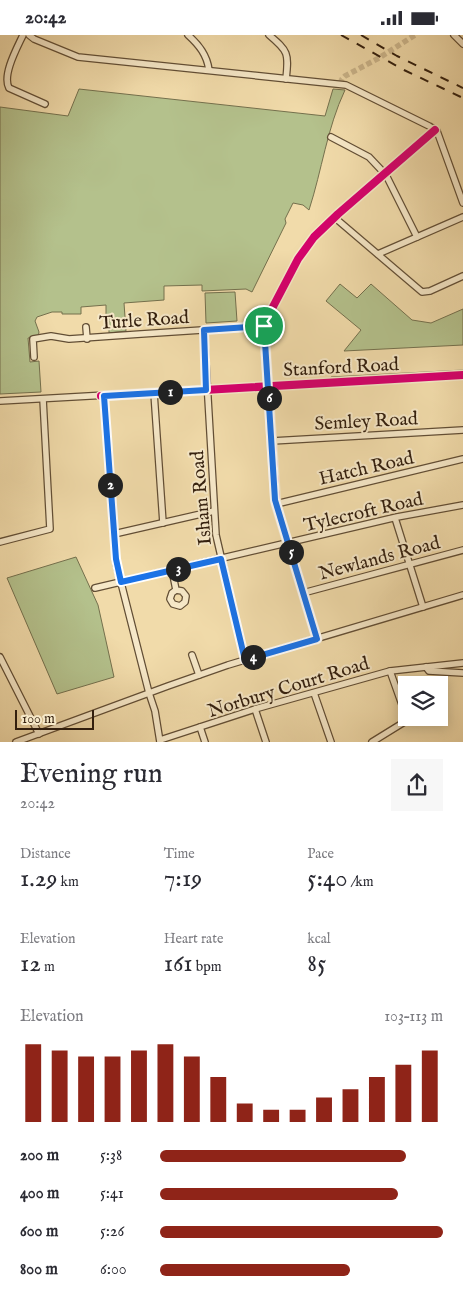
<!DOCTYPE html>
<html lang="en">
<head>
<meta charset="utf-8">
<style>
	body { margin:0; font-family:"IM FELL English",serif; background:#f7f7f7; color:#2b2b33; height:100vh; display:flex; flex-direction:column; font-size:19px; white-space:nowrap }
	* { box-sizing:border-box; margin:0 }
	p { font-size:16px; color:#7c7c81 }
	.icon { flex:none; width:28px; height:28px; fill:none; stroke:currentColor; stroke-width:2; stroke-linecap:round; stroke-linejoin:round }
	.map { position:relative; height:707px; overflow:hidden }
	.panel { display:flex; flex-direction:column; background:#fff; flex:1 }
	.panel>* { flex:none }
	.fabs { position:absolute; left:398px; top:641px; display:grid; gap:10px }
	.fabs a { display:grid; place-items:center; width:50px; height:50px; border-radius:0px; background:#fff; box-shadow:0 2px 12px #0003; font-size:25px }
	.scale { position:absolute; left:15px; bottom:12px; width:79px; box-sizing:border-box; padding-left:5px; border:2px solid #331f0e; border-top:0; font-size:14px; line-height:18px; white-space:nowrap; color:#331f0e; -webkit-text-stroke:4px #f6e8c8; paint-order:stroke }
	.pin { position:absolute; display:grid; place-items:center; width:42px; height:42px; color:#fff; margin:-21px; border:2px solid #fff; border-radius:50%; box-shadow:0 1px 5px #0007 }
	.km { position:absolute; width:25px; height:25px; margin:-12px; border-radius:50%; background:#222; color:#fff; font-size:14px; line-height:25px; text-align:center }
	.round { display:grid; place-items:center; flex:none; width:52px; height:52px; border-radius:0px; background:#f7f7f7 }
	.headline { display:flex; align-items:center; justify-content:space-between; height:85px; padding:0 20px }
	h1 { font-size:28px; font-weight:600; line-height:38px }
	.figures { display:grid; grid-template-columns:repeat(3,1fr); gap:8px; height:85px; padding:5px 20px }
	.figures div { display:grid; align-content:center }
	.figures b { font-size:25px; font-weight:600 }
	.figures small { font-size:14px; font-weight:400 }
	.figures p { font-size:14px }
	.chart { height:140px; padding:10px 20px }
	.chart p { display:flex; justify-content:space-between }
	.chart svg { width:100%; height:90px; margin-top:5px; stroke:#8f2418; stroke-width:6 }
	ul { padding:0 20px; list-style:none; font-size:16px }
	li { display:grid; grid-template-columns:80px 60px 1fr; align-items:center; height:38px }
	li i { height:12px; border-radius:6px; background:#8f2418 }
	.status { display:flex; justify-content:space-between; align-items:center; height:35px; padding:0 25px; background:#fff; direction:ltr }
	.status svg { height:14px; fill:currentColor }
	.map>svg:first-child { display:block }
	.green { fill:#b4c18c; stroke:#74704d }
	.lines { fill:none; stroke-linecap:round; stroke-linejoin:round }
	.minor-tunnel { stroke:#cbb58b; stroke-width:5.5; stroke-dasharray:5.5 3; stroke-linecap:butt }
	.minor-casing { stroke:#624e35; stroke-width:8 }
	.minor { stroke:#f6e8c8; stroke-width:5.5 }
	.rail { stroke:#331f0e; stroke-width:2; stroke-dasharray:9 9; stroke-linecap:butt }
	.cycleway-casing { stroke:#f6e8c8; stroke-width:11 }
	.cycleway { stroke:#d6006c; stroke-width:8 }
	.route-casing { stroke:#fff; stroke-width:10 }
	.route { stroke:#1a73e8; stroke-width:6 }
	.labels { text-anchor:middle; stroke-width:4; stroke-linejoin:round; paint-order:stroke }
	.street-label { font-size:19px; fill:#331f0e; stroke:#f6e8c8 }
</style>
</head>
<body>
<div class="status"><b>20:42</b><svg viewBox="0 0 49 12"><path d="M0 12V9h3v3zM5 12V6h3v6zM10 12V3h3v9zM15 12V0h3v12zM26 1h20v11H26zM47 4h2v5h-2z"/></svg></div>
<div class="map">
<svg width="463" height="707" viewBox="0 0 463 707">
	<rect width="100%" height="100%" fill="#f1dbaa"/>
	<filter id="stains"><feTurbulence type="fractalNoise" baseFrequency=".004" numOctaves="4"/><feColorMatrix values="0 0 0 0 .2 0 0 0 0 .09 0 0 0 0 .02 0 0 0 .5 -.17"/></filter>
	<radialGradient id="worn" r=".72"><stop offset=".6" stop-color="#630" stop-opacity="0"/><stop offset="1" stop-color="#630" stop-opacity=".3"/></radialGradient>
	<!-- green -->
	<g class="green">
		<path d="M79,54L325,81L333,54L345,55C327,93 322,135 309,175L303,170L293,168L285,184L286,188L252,257L246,254L202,256V250L164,251V265L124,268L126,296L109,298V282H106V270L81,272V279H62V277H52L37,282L35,286L39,297L38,302L28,303L30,327L39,326L41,357L0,359V72L68,81Z"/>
		<path d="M340,249L357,263L371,249L412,285L431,288L463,274V310L344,316L361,295L326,266Z"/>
		<path d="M235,257L237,286L206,288L205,258Z"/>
		<path d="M463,335V336L455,337L331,344V342Z"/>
		<path d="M76,522L98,570L114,642L57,659L7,543Z"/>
	</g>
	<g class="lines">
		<!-- minor-tunnel -->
		<path class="minor-tunnel" d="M340,49L342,44L345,41L379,23L415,0"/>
		<!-- minor casing -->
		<g class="minor-casing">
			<g id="minor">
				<path d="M23,0C17,13 2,40 9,53L45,69"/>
				<path d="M29,0L34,4L78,22L346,50L429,91L437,96L463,168"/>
				<path d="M188,0C199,10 207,20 209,35"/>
				<path d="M269,0C288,16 289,18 286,44"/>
				<path d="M454,0L463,9"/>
				<path d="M331,102L369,122L386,140L417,202"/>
				<path d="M334,182L422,257L430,256L463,241"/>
				<path d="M378,219L463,182"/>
				<path d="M86,292L87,304"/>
				<path d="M204,295L216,500L245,625"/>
				<path d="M34,322L33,304L51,301L69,304L141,299L264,291"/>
				<path d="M154,358L163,488"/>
				<path d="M104,361L116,528L149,658L155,676L160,707"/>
				<path d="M0,366L463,340"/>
				<path d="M272,406L463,395"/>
				<path d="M276,469L463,424"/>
				<path d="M395,483L423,572"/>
				<path d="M114,499L214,476"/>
				<path d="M0,507L50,494L43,364"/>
				<path d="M172,535L176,555L182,556L186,561L185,567L180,571L173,569L170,564L172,558L176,555"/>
				<path d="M95,553L397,482L463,470"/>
				<path d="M303,558L463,515"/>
				<path d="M317,604L276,469L264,291L265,287L298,224L314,202L338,179L435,95"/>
				<path d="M192,620L199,640"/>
				<path d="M0,622L39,699"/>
				<path d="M426,632L429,636L463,638"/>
				<path d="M390,636L406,681"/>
				<path d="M314,658L331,707"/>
				<path d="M255,674L266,707"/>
				<path d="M200,692L205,707"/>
				<path d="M160,705L255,674L390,636L463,628"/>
				<path d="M16,707L168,651L228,630L463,560"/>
				<path d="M372,707L406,686L407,682"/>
			</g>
		</g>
		<!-- minor -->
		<use href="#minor" class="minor"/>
		<!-- rail -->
		<g class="rail">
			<path d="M341,0L404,35L463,63"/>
			<path d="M361,0L397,21L463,53"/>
		</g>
		<!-- cycleway casing -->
		<g class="cycleway-casing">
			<g id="cycleway">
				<path d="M101,361L463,340"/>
				<path d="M317,604L276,469L264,291L265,287L298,224L314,202L338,179L435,95"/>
			</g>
		</g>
		<!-- cycleway -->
		<use href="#cycleway" class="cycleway"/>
	</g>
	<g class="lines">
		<!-- route casing -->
		<g class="route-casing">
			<path id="route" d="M264,291L275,465L317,604L245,625L221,524L121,547L116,524L104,361L206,355L204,295Z"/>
		</g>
		<!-- route -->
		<use href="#route" class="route"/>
	</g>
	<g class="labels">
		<!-- street labels -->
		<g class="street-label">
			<text transform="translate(144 284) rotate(-4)" y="7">Turle Road</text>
			<text transform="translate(341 331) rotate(-3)" y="7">Stanford Road</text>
			<text transform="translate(366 385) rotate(-3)" y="7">Semley Road</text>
			<text transform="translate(366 432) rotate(-13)" y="7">Hatch Road</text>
			<text transform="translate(200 463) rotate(-95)" y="7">Isham Road</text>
			<text transform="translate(363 476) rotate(-13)" y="7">Tylecroft Road</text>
			<text transform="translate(379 522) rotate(-15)" y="7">Newlands Road</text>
			<text transform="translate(288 651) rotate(-17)" y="7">Norbury Court Road</text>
		</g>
	</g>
	<rect width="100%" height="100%" filter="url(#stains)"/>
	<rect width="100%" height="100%" fill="url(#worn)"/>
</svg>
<div class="fabs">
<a><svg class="icon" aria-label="layers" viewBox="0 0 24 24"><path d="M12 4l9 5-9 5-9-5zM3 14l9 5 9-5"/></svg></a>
</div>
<div class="scale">100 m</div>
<div class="pin" style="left:264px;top:291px;background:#1e9e55"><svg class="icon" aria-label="arrive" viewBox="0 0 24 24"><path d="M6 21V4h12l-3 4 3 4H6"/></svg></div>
<b class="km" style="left:170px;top:357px">1</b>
<b class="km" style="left:110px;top:450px">2</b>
<b class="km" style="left:178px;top:534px">3</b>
<b class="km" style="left:253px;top:622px">4</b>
<b class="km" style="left:291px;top:517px">5</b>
<b class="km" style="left:269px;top:363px">6</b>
</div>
<section class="panel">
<div class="headline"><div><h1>Evening run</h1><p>20:42</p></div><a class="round"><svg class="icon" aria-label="share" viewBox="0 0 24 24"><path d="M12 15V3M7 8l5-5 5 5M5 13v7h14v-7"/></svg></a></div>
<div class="figures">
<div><p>Distance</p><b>1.29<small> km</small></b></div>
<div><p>Time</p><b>7:19</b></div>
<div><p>Pace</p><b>5:40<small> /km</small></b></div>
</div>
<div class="figures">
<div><p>Elevation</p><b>12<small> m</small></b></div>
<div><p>Heart rate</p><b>161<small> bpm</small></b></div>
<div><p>kcal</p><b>85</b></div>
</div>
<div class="chart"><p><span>Elevation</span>103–113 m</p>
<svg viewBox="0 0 160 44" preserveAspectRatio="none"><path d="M5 44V6M15 44V9M25 44V12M35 44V12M45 44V9M55 44V6M65 44V12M75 44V22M85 44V35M95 44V38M105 44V38M115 44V32M125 44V28M135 44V22M145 44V16M155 44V9"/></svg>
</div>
<ul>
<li><b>200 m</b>5:38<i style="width:87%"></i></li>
<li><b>400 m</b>5:41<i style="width:84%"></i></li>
<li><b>600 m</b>5:26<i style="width:100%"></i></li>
<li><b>800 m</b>6:00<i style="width:67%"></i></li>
</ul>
</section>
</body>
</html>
